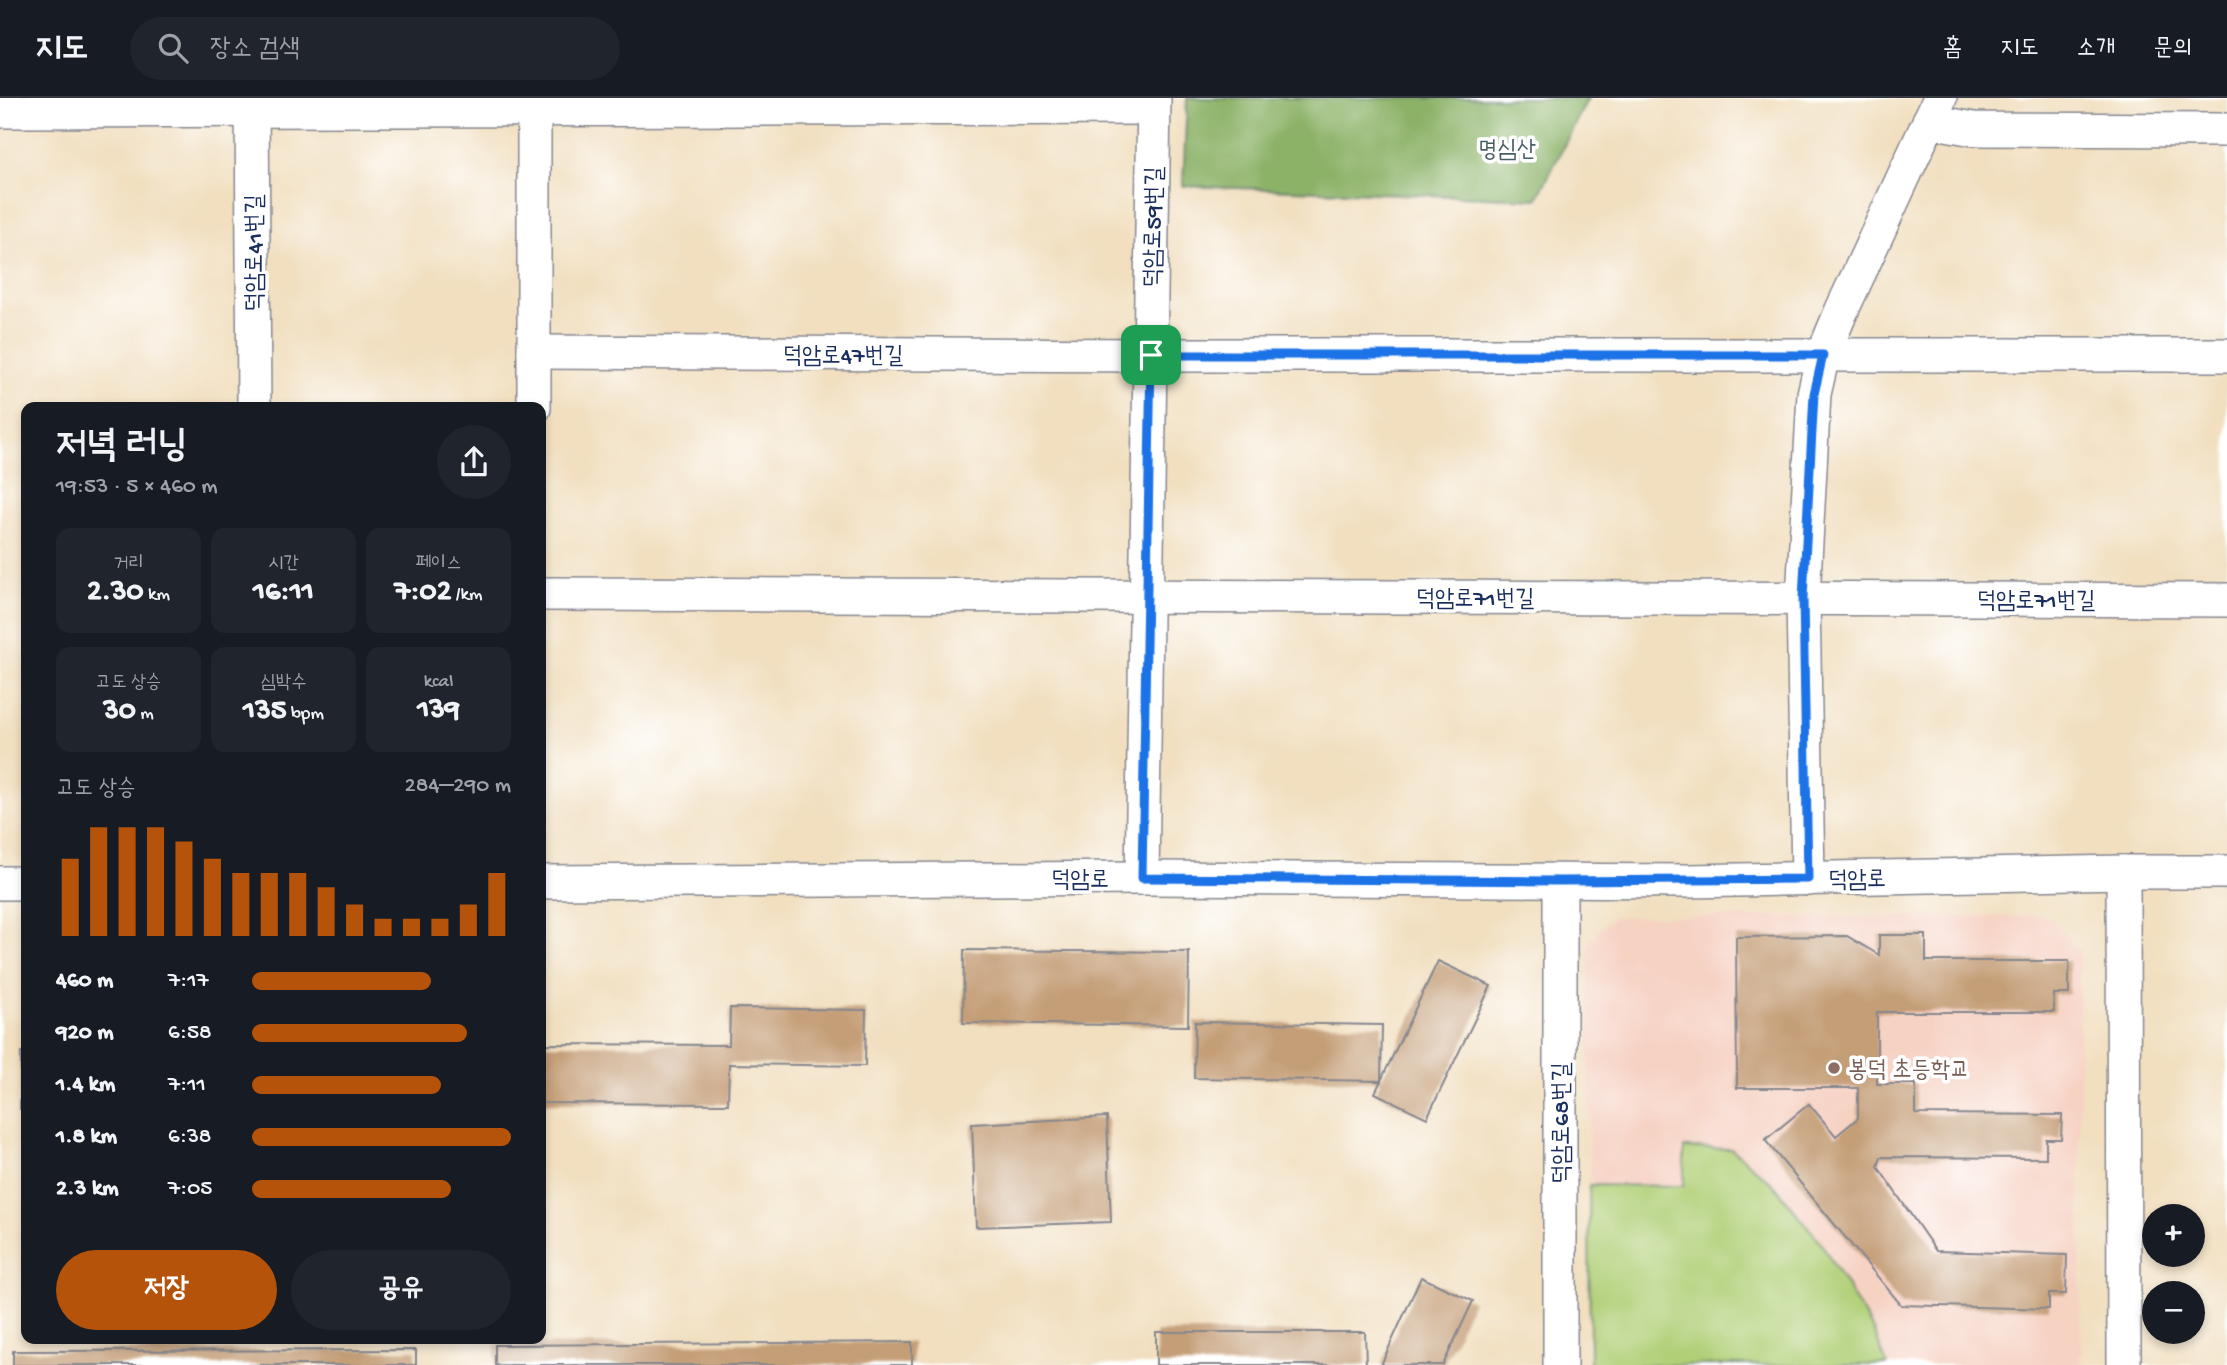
<!DOCTYPE html>
<html lang="ko">
<head>
<meta charset="utf-8">
<style>
	body { margin:0; font-family:"Gochi Hand","Poor Story",sans-serif; background:#20242c; color:#f1f3f6; height:100vh; display:flex; flex-direction:column; font-size:26px; white-space:nowrap }
	* { box-sizing:border-box; margin:0 }
	p { font-size:23px; color:#9ea1a6 }
	.icon { flex:none; width:38px; height:38px; fill:none; stroke:currentColor; stroke-width:2; stroke-linecap:round; stroke-linejoin:round }
	.map { position:relative; flex:1; overflow:hidden }
	.details { position:absolute; left:21px; top:304px; width:525px; height:942px; display:flex; flex-direction:column; background:#171b24; border-radius:14px; box-shadow:0 4px 10px #0003 }
	.details>* { flex:none }
	.fabs { position:absolute; left:2142px; top:1106px; display:grid; gap:14px }
	.fabs a { display:grid; place-items:center; width:63px; height:63px; border-radius:50%; background:#171b24; box-shadow:0 4px 10px #0003; font-size:35px }
	.pin { position:absolute; display:grid; place-items:center; width:60px; height:60px; color:#fff; margin:-30px; border-radius:14px; box-shadow:0 4px 10px #0006 }
	.round { display:grid; place-items:center; flex:none; width:74px; height:74px; border-radius:37px; background:#20242c }
	.headline { display:flex; align-items:center; justify-content:space-between; height:119px; padding:0 35px }
	h1 { font-size:38px; font-weight:700; line-height:52px }
	.stats { display:grid; grid-template-columns:repeat(3,1fr); gap:10px; height:119px; padding:7px 35px }
	.stats div { display:grid; align-content:center; border-radius:14px; background:#20242c; text-align:center }
	.stats b { font-size:30px; font-weight:700 }
	.stats small { font-size:19px; font-weight:400 }
	.stats p { font-size:19px }
	.chart { height:196px; padding:14px 35px }
	.chart p { display:flex; justify-content:space-between }
	.chart svg { width:100%; height:126px; margin-top:7px; stroke:#b45309; stroke-width:6 }
	.primary-button { display:flex; gap:14px; margin-top:auto; padding:14px 35px }
	.primary-button a { flex:1; height:80px; border-radius:42px; background:#b45309; color:#fff; font-size:28px; font-weight:700; line-height:80px; text-align:center }
	.primary-button a+a { background:#20242c; color:#f1f3f6 }
	ul { padding:0 35px; list-style:none; font-size:23px }
	li { display:grid; grid-template-columns:112px 84px 1fr; align-items:center; height:52px }
	li i { height:18px; border-radius:9px; background:#b45309 }
	header { display:flex; align-items:center; gap:42px; box-sizing:border-box; height:98px; padding:0 35px; background:#171b24; border-bottom:2px solid #363941 }
	header strong { font-size:33px }
	nav { display:flex; gap:38px; margin-inline-start:auto; font-size:24px }
	.search { width:490px; height:63px; background:#20242c; display:flex; align-items:center; gap:18px; box-sizing:border-box; padding:0 24px; border-radius:38px; color:#9ea1a6; font-size:26px }
	.map>svg:first-child { display:block }
	.built { fill:#f6d2c3 }
	.green { fill:#b0cf76; stroke:#667f6a; stroke-width:2 }
	.forest { fill:#8cb267; stroke:#547062; stroke-width:2 }
	.building { fill:#c49e77 }
	.lines { fill:none; stroke-linecap:round; stroke-linejoin:round }
	.minor-casing { stroke:#86878f; stroke-width:36 }
	.minor { stroke:#fff; stroke-width:33 }
	.route-casing { stroke:#fff; stroke-width:14 }
	.route { stroke:#1a73e8; stroke-width:9 }
	.education-dot { fill:#8d6e63; stroke:#fff; stroke-width:2.5 }
	.labels { text-anchor:middle; stroke-width:7; stroke-linejoin:round; paint-order:stroke }
	.park-label { font-size:24px; fill:#485f65; stroke:#fff }
	.street-label { font-size:24px; fill:#1b2f5e; stroke:#fff }
	.education-label { font-size:24px; fill:#785e54; stroke:#fff; text-anchor:start }
</style>
</head>
<body>
<header>
<strong>지도</strong>
<div class="search"><svg class="icon" aria-label="search" viewBox="0 0 24 24"><circle cx="10" cy="10" r="6"/><path d="M15 15l6 6"/></svg>장소 검색</div>
<nav><a>홈</a><a>지도</a><a>소개</a><a>문의</a></nav>
</header>
<div class="map">
<svg width="2227" height="1267" viewBox="0 0 2227 1267">
	<rect width="100%" height="100%" fill="#fff"/>
	<filter id="ink" filterUnits="userSpaceOnUse"><feTurbulence type="fractalNoise" baseFrequency=".0143" numOctaves="2"/><feDisplacementMap in="SourceGraphic" scale="14" xChannelSelector="R" yChannelSelector="G"/><feConvolveMatrix kernelMatrix="1 2 1 2 8 2 1 2 1" color-interpolation-filters="sRGB"/></filter>
	<filter id="wash" filterUnits="userSpaceOnUse"><feTurbulence type="fractalNoise" baseFrequency=".00686" numOctaves="4" result="noise"/><feDisplacementMap in="SourceGraphic" scale="28" xChannelSelector="R" yChannelSelector="G"/><feGaussianBlur stdDeviation="1.57" result="paint"/><feColorMatrix in="noise" values="0 0 0 0 0 0 0 0 0 0 0 0 0 0 0 0 0 1.4 0 .05"/><feComposite in="paint" operator="in"/></filter>
	<g filter="url(#wash)">
		<rect width="100%" height="100%" fill="#f1dfc0"/>
		<!-- built -->
		<path class="built" d="M2050,818L2079,853L2081,1267H1590L1589,842L1614,819Z"/>
		<!-- green -->
		<path class="green" d="M1684,1050L1732,1051L1774,1087L1821,1145L1874,1234L1887,1267H1590L1589,1087L1684,1088Z"/>
		<!-- forest -->
		<path class="forest" d="M1187,0H1588L1537,101L1183,88Z"/>
		<g id="blocks">
			<!-- building -->
			<g class="building">
				<path d="M1879,837H1926V863H2069V896H2054V914H1877V986H1916V1016L2062,1017L2061,1041H2046V1060L1881,1059L1878,1069L1936,1153L2067,1157L2066,1196H2049V1211L1901,1207L1765,1042L1809,1006L1836,1038L1858,1020V990H1737L1736,839L1847,838L1879,857Z"/>
				<path d="M964,852L1189,854L1188,928L963,925Z"/>
				<path d="M1438,863L1491,888L1427,1020L1375,995Z"/>
				<path d="M730,910L866,912L865,968L729,966L728,1006L541,1005V946L729,947Z"/>
				<path d="M1195,924L1382,927L1381,983L1194,980Z"/>
				<path d="M21,955H26V1011H20Z"/>
				<path d="M1107,1019L1111,1124L976,1129L972,1026Z"/>
				<path d="M1421,1179L1473,1203L1443,1267H1381Z"/>
				<path d="M1156,1234H1365L1366,1267H1156Z"/>
				<path d="M912,1244V1267H495V1247Z"/>
				<path d="M416,1252V1267H13V1253Z"/>
			</g>
		</g>
	</g>
	<g filter="url(#ink)">
		<use href="#blocks" fill-opacity="0" stroke="#86878f" stroke-width="2"/>
		<g class="lines">
			<!-- minor casing -->
			<g class="minor-casing">
				<g id="minor">
					<path d="M252,0L254,310"/>
					<path d="M534,0V310"/>
					<path d="M0,13L1153,10"/>
					<path d="M1929,23L1974,31L2227,32"/>
					<path d="M534,254L1151,257H2227"/>
					<path d="M541,496L2227,502"/>
					<path d="M2123,774L2124,1267"/>
					<path d="M1142,780L1154,0"/>
					<path d="M1808,781L1803,500L1814,296L1823,257L1841,214L1940,0"/>
					<path d="M1560,783V1267"/>
					<path d="M541,784L1142,780L1689,783L2123,774H2227"/>
					<path d="M0,785H26"/>
				</g>
			</g>
			<!-- minor -->
			<use href="#minor" class="minor"/>
		</g>
	</g>
	<g class="lines" filter="url(#ink)">
		<!-- route casing -->
		<g class="route-casing">
			<path id="route" d="M1151,257H1823L1814,296L1803,500L1808,781L1560,783L1142,780Z"/>
		</g>
		<!-- route -->
		<use href="#route" class="route"/>
	</g>
	<!-- markers -->
	<circle class="education-dot" cx="1834" cy="970" r="7"/>
	<g class="labels">
		<!-- park labels -->
		<g class="park-label">
			<text x="1507" y="58">명심산</text>
		</g>
		<!-- street labels -->
		<g class="street-label">
			<text transform="translate(1152 129) rotate(-89)" y="8">덕암로59번길</text>
			<text transform="translate(253 155) rotate(-90)" y="8">덕암로41번길</text>
			<text x="843" y="264">덕암로47번길</text>
			<text x="1475" y="507">덕암로71번길</text>
			<text x="2036" y="509">덕암로71번길</text>
			<text x="1080" y="788">덕암로</text>
			<text transform="translate(1857 780) rotate(-1)" y="8">덕암로</text>
			<text transform="translate(1560 1025) rotate(-90)" y="8">덕암로68번길</text>
		</g>
		<!-- education labels -->
		<g class="education-label">
			<text x="1848" y="978">봉덕 초등학교</text>
		</g>
	</g>
</svg>
<div class="fabs">
<a>+</a>
<a>−</a>
</div>
<div class="pin" style="left:1151px;top:257px;background:#1e9e55"><svg class="icon" aria-label="arrive" viewBox="0 0 24 24"><path d="M6 21V4h12l-3 4 3 4H6"/></svg></div>
<section class="details">
<div class="headline"><div><h1>저녁 러닝</h1><p>19:53 · 5 × 460 m</p></div><a class="round"><svg class="icon" aria-label="share" viewBox="0 0 24 24"><path d="M12 15V3M7 8l5-5 5 5M5 13v7h14v-7"/></svg></a></div>
<div class="stats">
<div><p>거리</p><b>2.30<small> km</small></b></div>
<div><p>시간</p><b>16:11</b></div>
<div><p>페이스</p><b>7:02<small> /km</small></b></div>
</div>
<div class="stats">
<div><p>고도 상승</p><b>30<small> m</small></b></div>
<div><p>심박수</p><b>135<small> bpm</small></b></div>
<div><p>kcal</p><b>139</b></div>
</div>
<div class="chart"><p><span>고도 상승</span>284–290 m</p>
<svg viewBox="0 0 160 44" preserveAspectRatio="none"><path d="M5 44V17M15 44V6M25 44V6M35 44V6M45 44V11M55 44V17M65 44V22M75 44V22M85 44V22M95 44V27M105 44V33M115 44V38M125 44V38M135 44V38M145 44V33M155 44V22"/></svg>
</div>
<ul>
<li><b>460 m</b>7:17<i style="width:69%"></i></li>
<li><b>920 m</b>6:58<i style="width:83%"></i></li>
<li><b>1.4 km</b>7:11<i style="width:73%"></i></li>
<li><b>1.8 km</b>6:38<i style="width:100%"></i></li>
<li><b>2.3 km</b>7:05<i style="width:77%"></i></li>
</ul>
<div class="primary-button"><a>저장</a><a>공유</a></div>
</section>
</div>
</body>
</html>
